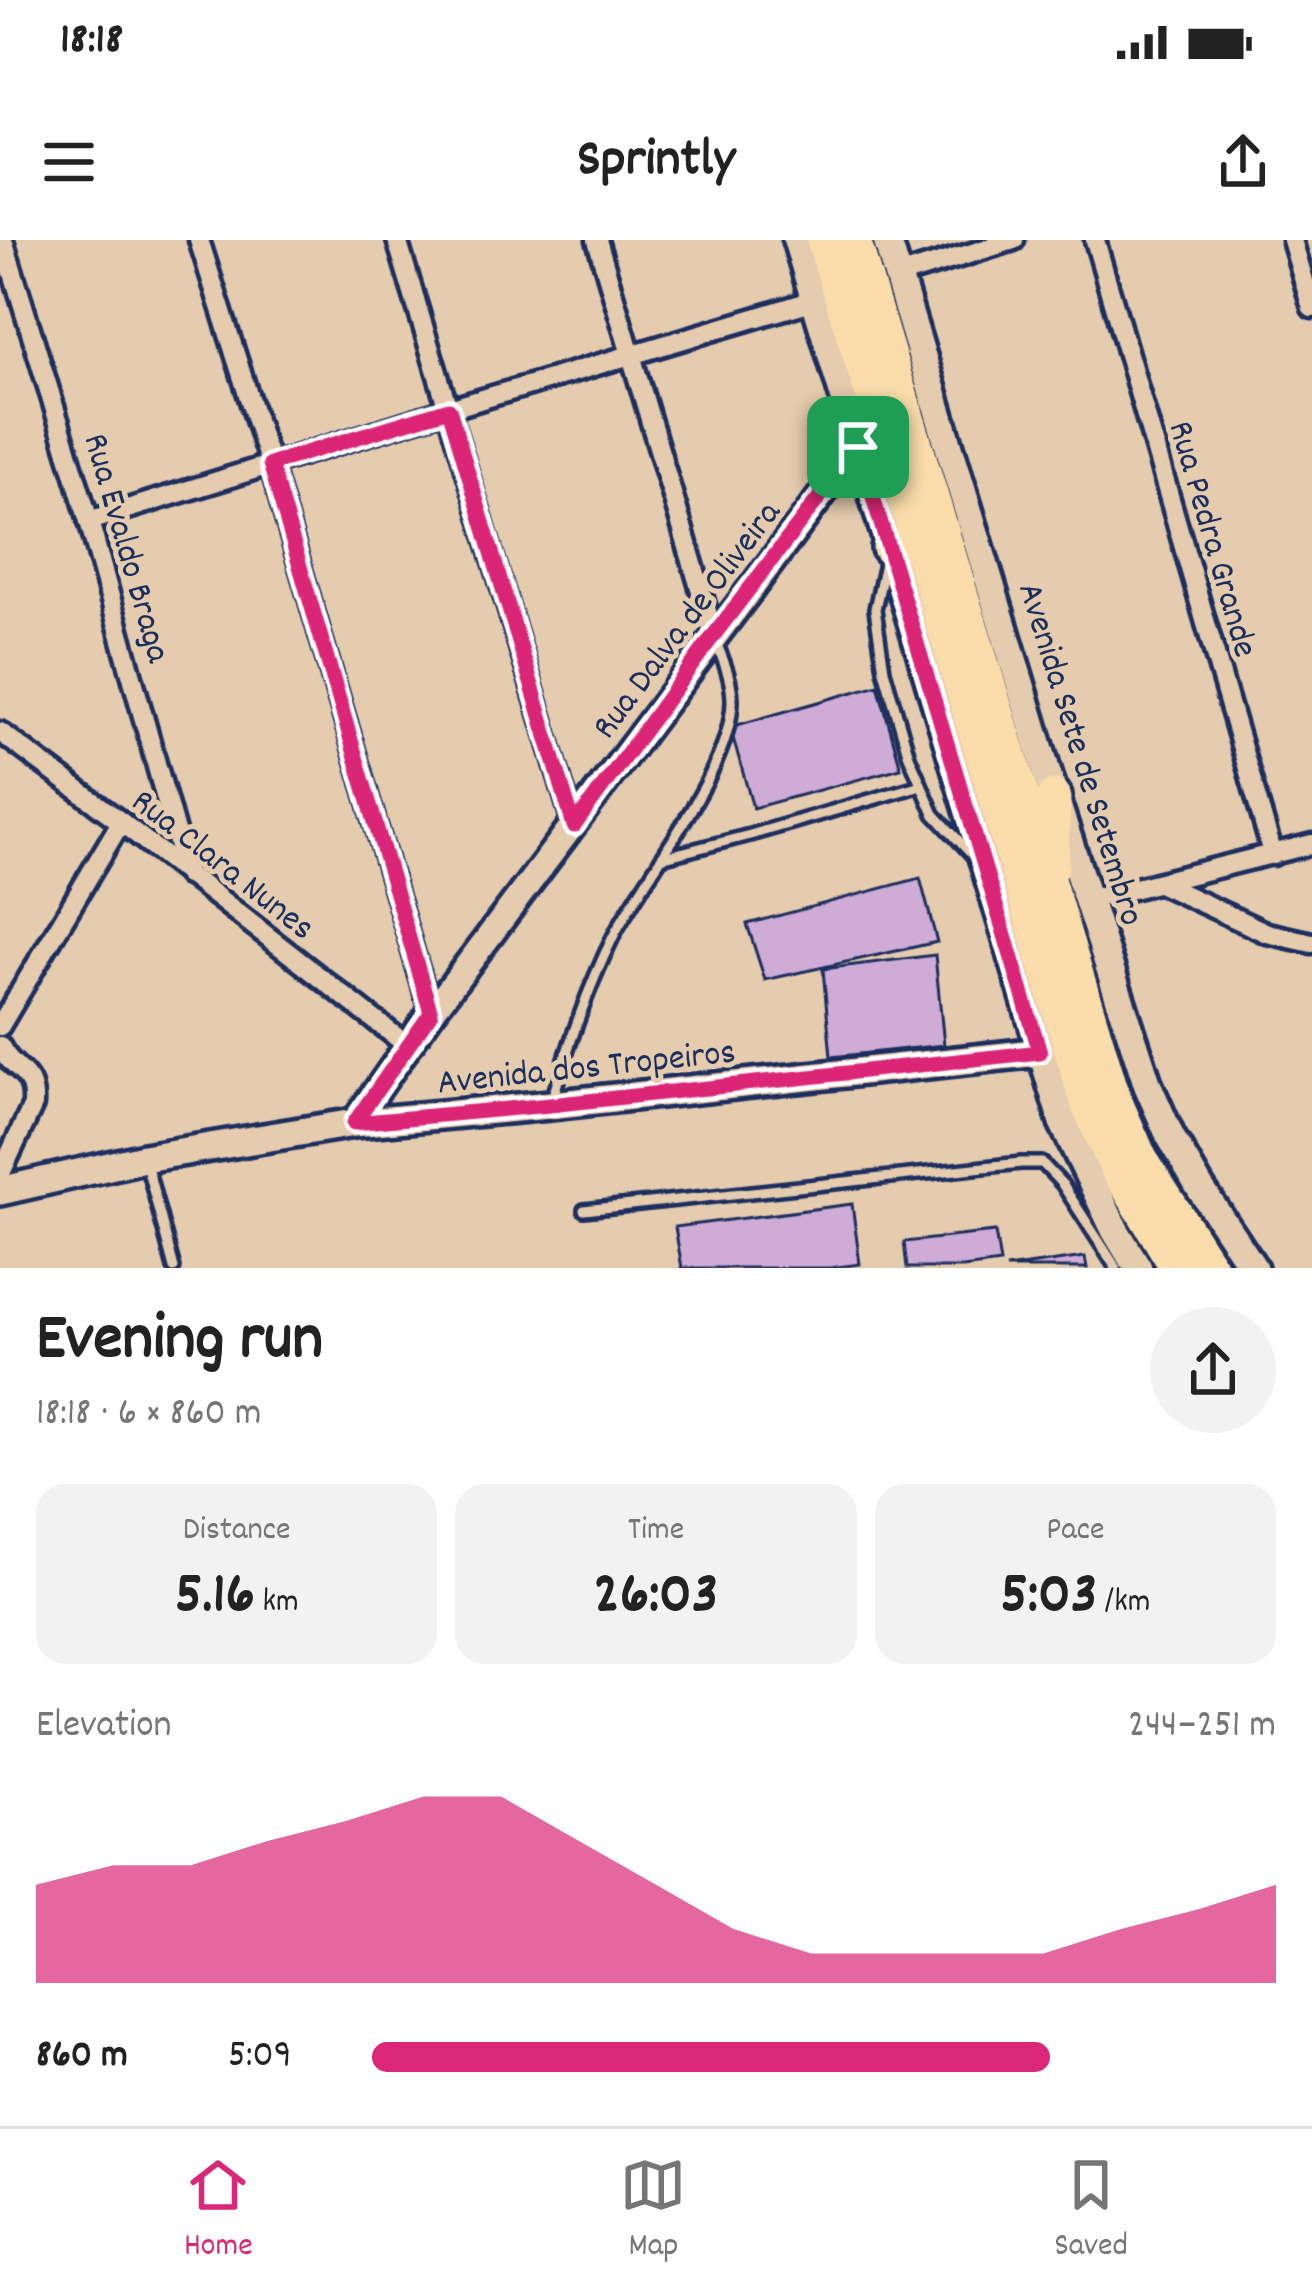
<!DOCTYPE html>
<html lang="en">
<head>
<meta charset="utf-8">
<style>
	body { margin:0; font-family:Dekko,sans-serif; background:#f2f2f2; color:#222; height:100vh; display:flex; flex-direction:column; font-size:45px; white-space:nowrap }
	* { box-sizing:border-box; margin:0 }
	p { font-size:39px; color:#767676 }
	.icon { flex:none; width:66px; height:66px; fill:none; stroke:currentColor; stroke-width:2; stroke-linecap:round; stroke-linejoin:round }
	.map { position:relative; height:1028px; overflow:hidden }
	.side { display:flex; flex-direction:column; background:#fff; flex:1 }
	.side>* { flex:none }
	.pin { position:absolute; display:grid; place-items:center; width:102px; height:102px; color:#fff; margin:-51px; border-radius:24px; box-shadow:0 6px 18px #0006 }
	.round { display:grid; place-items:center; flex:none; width:126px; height:126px; border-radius:63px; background:#f2f2f2 }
	.summary { display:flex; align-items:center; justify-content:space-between; height:204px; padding:0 36px }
	h1 { font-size:66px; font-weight:700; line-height:90px }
	.figures { display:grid; grid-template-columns:repeat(3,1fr); gap:18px; height:204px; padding:12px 36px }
	.figures div { display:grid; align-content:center; border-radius:30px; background:#f2f2f2; text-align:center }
	.figures b { font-size:60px; font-weight:700 }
	.figures small { font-size:33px; font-weight:400 }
	.figures p { font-size:33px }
	.chart { height:336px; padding:24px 36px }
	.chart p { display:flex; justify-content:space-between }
	.chart svg { width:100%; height:216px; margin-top:12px; fill:#db2777; opacity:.7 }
	ul { padding:0 36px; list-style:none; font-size:39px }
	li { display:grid; grid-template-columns:192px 144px 1fr; align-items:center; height:90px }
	li i { height:30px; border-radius:15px; background:#db2777 }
	.status { display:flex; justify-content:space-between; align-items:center; height:84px; padding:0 60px; background:#fff; direction:ltr }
	.status svg { height:33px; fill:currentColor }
	header { display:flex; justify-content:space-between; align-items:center; height:156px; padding:0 36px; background:#fff; font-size:54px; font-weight:700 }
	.tab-bar { display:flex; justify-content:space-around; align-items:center; height:168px; border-top:3px solid #e0e0e0; background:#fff; font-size:33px; color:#767676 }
	.tab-bar a { display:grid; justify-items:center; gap:6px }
	.tab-bar .selected { color:#db2777 }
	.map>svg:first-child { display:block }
	.building { fill:#ceacd6; stroke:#1b2f5e; stroke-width:3 }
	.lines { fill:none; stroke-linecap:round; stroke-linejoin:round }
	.service-casing { stroke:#1b2f5e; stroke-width:18 }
	.minor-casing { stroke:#1b2f5e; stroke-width:27 }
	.tertiary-casing { stroke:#1b2f5e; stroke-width:33 }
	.secondary-casing { stroke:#1b2f5e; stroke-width:36 }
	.trunk-casing { stroke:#1b2f5e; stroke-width:42 }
	.service { stroke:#e6ccae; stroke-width:9 }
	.minor { stroke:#e6ccae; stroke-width:18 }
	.tertiary { stroke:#e6ccae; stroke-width:24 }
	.secondary { stroke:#e6ccae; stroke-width:27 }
	.trunk { stroke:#faddab; stroke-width:33 }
	.route-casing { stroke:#fff; stroke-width:24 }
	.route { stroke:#db2777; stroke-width:15 }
	.labels { text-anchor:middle; stroke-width:10; stroke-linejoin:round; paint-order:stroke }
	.street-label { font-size:36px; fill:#1b2f5e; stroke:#e6ccae }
</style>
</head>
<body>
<div class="status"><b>18:18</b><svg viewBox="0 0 49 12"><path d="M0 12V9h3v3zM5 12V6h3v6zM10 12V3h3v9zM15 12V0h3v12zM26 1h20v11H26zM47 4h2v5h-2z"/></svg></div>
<header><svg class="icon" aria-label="menu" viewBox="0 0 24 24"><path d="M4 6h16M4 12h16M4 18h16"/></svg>Sprintly<svg class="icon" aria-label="share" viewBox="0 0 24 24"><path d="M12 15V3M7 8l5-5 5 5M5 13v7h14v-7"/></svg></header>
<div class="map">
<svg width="1312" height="1028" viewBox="0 0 1312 1028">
	<rect width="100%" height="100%" fill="#e6ccae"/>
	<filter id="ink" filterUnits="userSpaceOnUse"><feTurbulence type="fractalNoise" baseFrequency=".00833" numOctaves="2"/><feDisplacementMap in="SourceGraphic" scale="24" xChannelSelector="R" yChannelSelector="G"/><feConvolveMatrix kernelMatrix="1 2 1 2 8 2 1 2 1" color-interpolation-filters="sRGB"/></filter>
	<g filter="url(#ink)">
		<!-- building -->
		<g class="building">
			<path d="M878,445L901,528L753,568L730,487Z"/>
			<path d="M920,638L937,702L765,740L747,684Z"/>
			<path d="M935,715L944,805L831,817L823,729Z"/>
			<path d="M852,964L860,1024L830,1028H682L675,987Z"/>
			<path d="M995,992L1000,1023L963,1028H907L904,1002Z"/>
			<path d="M1085,1017L1087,1028H1006Z"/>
		</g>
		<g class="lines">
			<!-- service casing -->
			<g class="service-casing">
				<g id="service">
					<path d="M885,323L875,369L884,430L909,516L934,574L973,616"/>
					<path d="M661,618L750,595L921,545"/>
					<path d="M552,860C569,804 587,750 613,697C646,633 731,531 732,461C732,439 723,419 715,400"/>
					<path d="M146,923L174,1028"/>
					<path d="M584,970L1021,923H1042L1062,944L1116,1028"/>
				</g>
			</g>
			<!-- minor casing -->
			<g class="minor-casing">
				<g id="minor">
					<path d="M3,0L89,281L187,635"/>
					<path d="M199,0L270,224L431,773"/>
					<path d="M397,0L574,586"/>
					<path d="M597,0L714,395"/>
					<path d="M1095,0L1273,615"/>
					<path d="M1292,0L1312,68"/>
					<path d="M898,36L1014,0"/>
					<path d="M89,281L449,169L815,60"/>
					<path d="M0,492L121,582L408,806"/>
					<path d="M1159,643L1267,693L1312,703"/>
					<path d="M1088,660L1312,604"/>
					<path d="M0,786L121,582"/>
					<path d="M0,806C14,834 35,829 33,865L0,935"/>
				</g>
			</g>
			<!-- tertiary casing -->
			<g class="tertiary-casing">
				<path id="tertiary" d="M354,883L431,773L858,207"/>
			</g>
			<!-- secondary casing -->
			<g class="secondary-casing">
				<g id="secondary">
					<path d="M797,0L1063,882L1115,990L1138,1028"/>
					<path d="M887,0L1054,556L1148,846L1170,896L1200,948L1253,1028"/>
					<path d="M0,951L144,918L354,883L550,865L1040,812"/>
				</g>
			</g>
			<!-- trunk casing -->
			<g class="trunk-casing">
				<g id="trunk">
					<path d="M823,0L917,298L1087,863L1116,928L1177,1028"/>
					<path d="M854,0L1115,860L1141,919L1211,1028"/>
					<path d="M889,308L917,298"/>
					<path d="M1052,626L1054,556"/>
				</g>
			</g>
			<!-- service -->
			<use href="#service" class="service"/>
			<!-- minor -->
			<use href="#minor" class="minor"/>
			<!-- tertiary -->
			<use href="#tertiary" class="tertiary"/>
			<!-- secondary -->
			<use href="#secondary" class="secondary"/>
			<!-- trunk -->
			<use href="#trunk" class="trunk"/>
		</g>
	</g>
	<g class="lines" filter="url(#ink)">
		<!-- route casing -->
		<g class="route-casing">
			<path id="route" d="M449,169L574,586L714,395L858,207L1040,812L550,865L354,883L431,773L270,224Z"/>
		</g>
		<!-- route -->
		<use href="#route" class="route"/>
	</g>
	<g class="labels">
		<!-- street labels -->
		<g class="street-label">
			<text transform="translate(1216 298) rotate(74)" y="13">Rua Pedra Grande</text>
			<text transform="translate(130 307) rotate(74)" y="13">Rua Evaldo Braga</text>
			<text transform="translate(684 378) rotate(-53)" y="13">Rua Dalva de Oliveira</text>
			<text transform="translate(1084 513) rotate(73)" y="13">Avenida Sete de Setembro</text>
			<text transform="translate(225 622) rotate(38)" y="13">Rua Clara Nunes</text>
			<text transform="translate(586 824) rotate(-6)" y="13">Avenida dos Tropeiros</text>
		</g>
	</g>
</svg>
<div class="pin" style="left:858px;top:207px;background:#1e9e55"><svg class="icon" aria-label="arrive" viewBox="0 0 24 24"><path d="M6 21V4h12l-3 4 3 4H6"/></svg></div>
</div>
<section class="side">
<div class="summary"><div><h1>Evening run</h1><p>18:18 · 6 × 860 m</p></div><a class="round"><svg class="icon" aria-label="share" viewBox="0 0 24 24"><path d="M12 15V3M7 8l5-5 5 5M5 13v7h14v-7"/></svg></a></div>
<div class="figures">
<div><p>Distance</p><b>5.16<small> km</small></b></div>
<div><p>Time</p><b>26:03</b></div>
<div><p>Pace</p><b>5:03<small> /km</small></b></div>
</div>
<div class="chart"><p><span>Elevation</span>244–251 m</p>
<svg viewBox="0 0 160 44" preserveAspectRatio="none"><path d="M0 44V24L10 20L20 20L30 15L40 11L50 6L60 6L70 15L80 24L90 33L100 38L110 38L120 38L130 38L140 33L150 29L160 24V44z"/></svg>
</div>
<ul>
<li><b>860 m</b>5:09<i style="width:75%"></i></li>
</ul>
</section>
<nav class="tab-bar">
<a class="selected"><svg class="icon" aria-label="home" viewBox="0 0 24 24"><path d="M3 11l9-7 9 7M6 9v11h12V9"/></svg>Home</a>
<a><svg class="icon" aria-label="map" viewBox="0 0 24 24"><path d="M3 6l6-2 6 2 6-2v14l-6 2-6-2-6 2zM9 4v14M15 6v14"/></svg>Map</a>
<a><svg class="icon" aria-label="saved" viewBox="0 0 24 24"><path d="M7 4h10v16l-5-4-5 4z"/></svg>Saved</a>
</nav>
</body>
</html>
